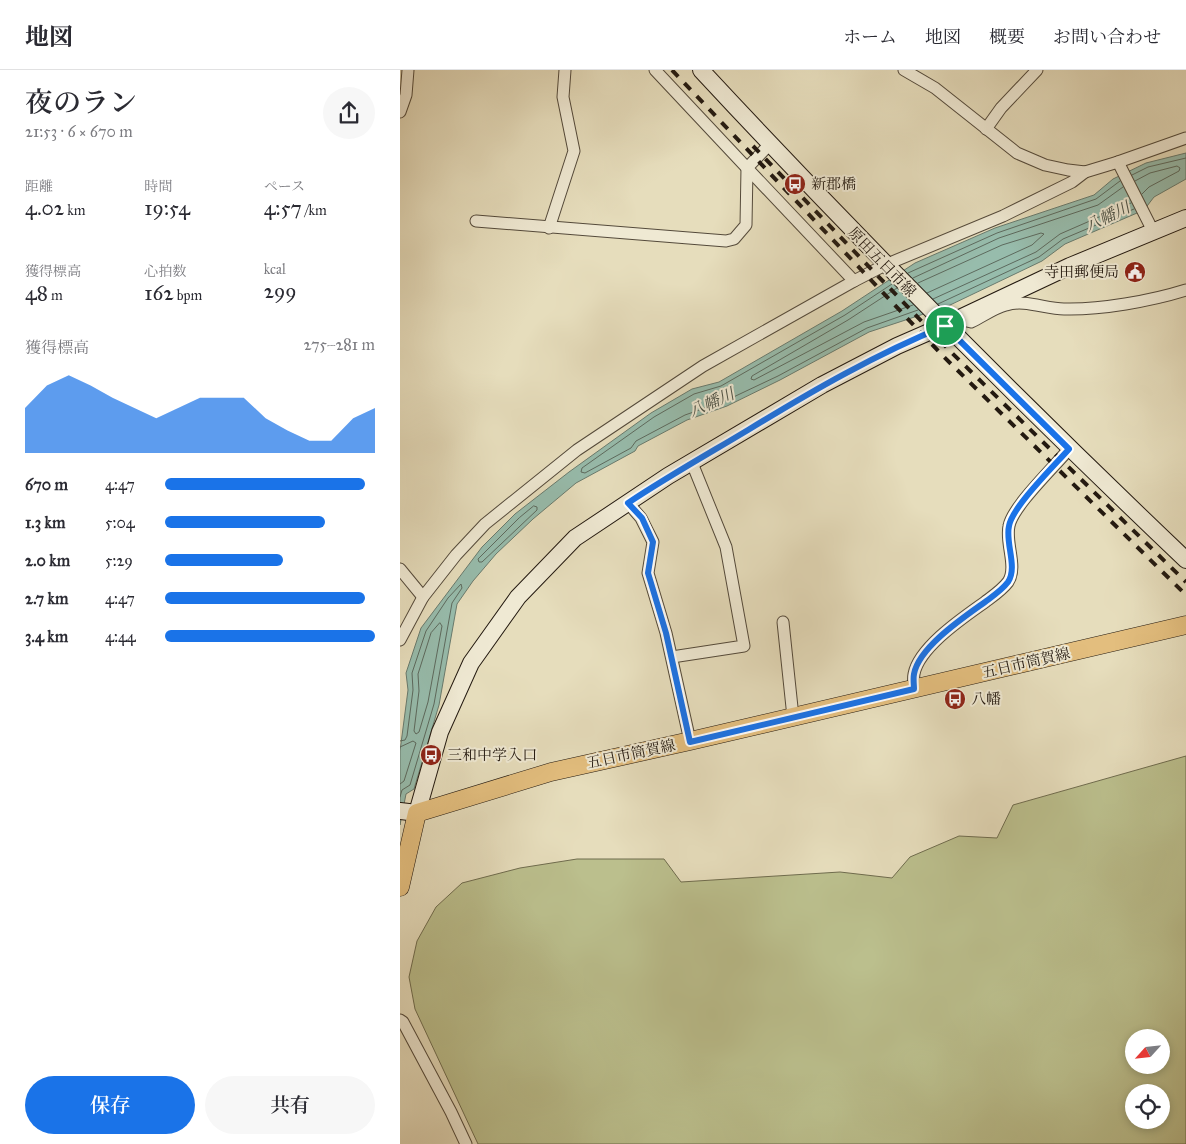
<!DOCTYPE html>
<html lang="ja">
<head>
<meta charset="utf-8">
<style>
	body { margin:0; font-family:"IM FELL Great Primer","Noto Serif JP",serif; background:#f7f7f7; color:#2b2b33; height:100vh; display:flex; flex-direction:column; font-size:19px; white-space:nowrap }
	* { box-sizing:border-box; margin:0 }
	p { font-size:16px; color:#7c7c81 }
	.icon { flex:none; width:28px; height:28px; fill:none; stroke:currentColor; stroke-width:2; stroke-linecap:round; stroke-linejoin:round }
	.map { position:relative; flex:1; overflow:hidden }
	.drawer { display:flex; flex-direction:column; background:#fff; width:400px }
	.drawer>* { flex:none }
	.needle { width:32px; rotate:243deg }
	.fabs { position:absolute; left:725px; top:959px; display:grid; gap:10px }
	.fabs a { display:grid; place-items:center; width:45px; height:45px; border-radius:50%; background:#fff; box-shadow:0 2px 8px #0003; font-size:25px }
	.pin { position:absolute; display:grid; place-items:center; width:42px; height:42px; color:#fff; margin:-21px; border:2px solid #fff; border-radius:50%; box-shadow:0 1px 5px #0007 }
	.round { display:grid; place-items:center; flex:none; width:52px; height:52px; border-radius:26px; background:#f7f7f7 }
	.headline { display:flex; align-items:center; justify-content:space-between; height:85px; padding:0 25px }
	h1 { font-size:28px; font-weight:600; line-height:38px }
	.stats { display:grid; grid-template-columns:repeat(3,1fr); gap:8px; height:85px; padding:5px 25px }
	.stats div { display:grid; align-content:center }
	.stats b { font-size:21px; font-weight:600 }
	.stats small { font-size:14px; font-weight:400 }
	.stats p { font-size:14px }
	.chart { height:140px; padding:10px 25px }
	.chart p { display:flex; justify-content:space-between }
	.chart svg { width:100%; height:90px; margin-top:5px; fill:#1a73e8; opacity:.7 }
	.action { display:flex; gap:10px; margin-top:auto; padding:10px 25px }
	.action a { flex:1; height:58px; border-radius:30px; background:#1a73e8; color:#fff; font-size:20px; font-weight:600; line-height:58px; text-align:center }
	.action a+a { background:#f7f7f7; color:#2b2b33 }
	ul { padding:0 25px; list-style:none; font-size:16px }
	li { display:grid; grid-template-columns:80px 60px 1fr; align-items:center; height:38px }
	li i { height:12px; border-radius:6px; background:#1a73e8 }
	header { display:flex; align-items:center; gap:30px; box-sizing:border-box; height:70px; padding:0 25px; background:#fff; border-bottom:1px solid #e1e1e2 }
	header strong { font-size:24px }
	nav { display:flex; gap:28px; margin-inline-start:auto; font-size:18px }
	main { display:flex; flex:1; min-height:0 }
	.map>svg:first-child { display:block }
	.green { fill:#bbbf8d; stroke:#6f6c4e; fill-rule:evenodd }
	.water { fill:#97bcac; stroke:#697b6e }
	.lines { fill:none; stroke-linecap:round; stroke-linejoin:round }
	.shore { stroke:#5d6a5e; stroke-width:1 }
	.street-casing { stroke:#544a3b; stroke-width:13 }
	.secondary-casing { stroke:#231910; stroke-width:18 }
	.primary-casing { stroke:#231910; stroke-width:19 }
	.street { stroke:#efe9d3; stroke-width:11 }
	.secondary { stroke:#efe9d3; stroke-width:16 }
	.primary { stroke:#e3be7e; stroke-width:18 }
	.rail { stroke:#231910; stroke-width:4; stroke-dasharray:9 9; stroke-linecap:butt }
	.route-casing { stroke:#fff; stroke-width:10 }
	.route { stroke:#1a73e8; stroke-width:6 }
	.labels { text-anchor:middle; stroke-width:4; stroke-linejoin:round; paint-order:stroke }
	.poi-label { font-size:15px; fill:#231910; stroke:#efe9d3; text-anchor:start }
	.street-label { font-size:15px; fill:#231910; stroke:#efe9d3 }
	.water-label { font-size:16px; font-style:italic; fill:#4c5247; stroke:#efe9d3 }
</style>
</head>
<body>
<header>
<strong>地図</strong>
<nav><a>ホーム</a><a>地図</a><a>概要</a><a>お問い合わせ</a></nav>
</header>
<main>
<section class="drawer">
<div class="headline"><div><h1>夜のラン</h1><p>21:53 · 6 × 670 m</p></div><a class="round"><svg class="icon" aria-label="share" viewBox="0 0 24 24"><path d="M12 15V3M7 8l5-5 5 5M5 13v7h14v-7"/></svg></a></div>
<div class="stats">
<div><p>距離</p><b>4.02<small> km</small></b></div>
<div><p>時間</p><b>19:54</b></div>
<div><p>ペース</p><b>4:57<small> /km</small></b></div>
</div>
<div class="stats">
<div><p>獲得標高</p><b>48<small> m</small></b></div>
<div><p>心拍数</p><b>162<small> bpm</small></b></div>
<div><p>kcal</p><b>299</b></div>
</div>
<div class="chart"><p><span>獲得標高</span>275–281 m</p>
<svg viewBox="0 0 160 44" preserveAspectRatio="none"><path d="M0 44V22L10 11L20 6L30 11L40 17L50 22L60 27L70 22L80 17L90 17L100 17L110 27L120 33L130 38L140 38L150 27L160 22V44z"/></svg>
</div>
<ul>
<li><b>670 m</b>4:47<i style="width:95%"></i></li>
<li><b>1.3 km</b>5:04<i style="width:76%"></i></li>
<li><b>2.0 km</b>5:29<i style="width:56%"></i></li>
<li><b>2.7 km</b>4:47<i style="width:95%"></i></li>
<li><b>3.4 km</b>4:44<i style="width:100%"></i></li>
</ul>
<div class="action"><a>保存</a><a>共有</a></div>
</section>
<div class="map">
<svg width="786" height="1074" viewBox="0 0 786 1074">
	<rect width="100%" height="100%" fill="#e6ddbc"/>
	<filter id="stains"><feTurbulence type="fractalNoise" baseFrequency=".004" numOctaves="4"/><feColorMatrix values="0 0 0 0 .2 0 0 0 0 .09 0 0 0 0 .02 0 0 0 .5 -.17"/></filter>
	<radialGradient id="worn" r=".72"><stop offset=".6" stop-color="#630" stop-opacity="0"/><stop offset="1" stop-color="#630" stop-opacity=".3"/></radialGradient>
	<!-- green -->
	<path class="green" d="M786,686V1074H78L15,939L9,907L17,871L36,837L62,813L120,798L177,789H264L281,812L440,802L492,808L510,787L559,766L597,768L613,735ZM734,968H761V995H734ZM734,1022H761V1050H734Z"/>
	<!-- water -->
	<path class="water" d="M786,83V109L754,127L744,140L665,174L642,191L548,236L469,262L380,310L327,336L287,350L238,376L235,381L176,413L133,449L96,484L73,511L57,534L39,635L14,719L6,724L0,755V681L8,620L6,603L21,558L82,477L115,444L169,402L251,343L292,319L319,312L442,241L515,193L595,158L694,125L713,109L746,93Z"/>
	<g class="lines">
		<!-- shore -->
		<g class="shore">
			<path d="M732,105L748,97L786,88"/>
			<path d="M735,111L750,103L777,96L780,98L779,101L749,117L742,124"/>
			<path d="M508,203L597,163L696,129L720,111"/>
			<path d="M513,208L599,168L698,135L723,117"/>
			<path d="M518,213L602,175L641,163L644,164L632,175L527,223"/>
			<path d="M492,214L445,245L321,316L294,324L254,347L182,398L181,402L185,403L231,378L236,371L285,345L325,331L378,306L467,258L518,240"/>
			<path d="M497,218L448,250L352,306L351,309L354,310L464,252L513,235"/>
			<path d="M533,229L636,182L660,164L731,133"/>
			<path d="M538,234L639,187L663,169L734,139"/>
			<path d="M134,436L137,437V440L82,492H79L78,489L119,448Z"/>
			<path d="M40,553L42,556L28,632L19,662L16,664L14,661L19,621L18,604L31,563Z"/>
			<path d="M0,671L5,670L7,666L13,620L12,603L26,561L48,528L61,514L62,518L52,533L34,634L10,715L2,720L0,727"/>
			<path d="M0,677L13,671L16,673L4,711L0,714"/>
		</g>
		<!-- street casing -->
		<g class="street-casing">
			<g id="street">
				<path d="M255,0L347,98L370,74"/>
				<path d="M504,0L535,18L617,83L645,95L668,100L685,102L718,92L753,161"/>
				<path d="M0,42L6,25L8,0"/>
				<path d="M586,59L601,38L637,0"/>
				<path d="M718,92L786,68"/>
				<path d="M347,98L454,211"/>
				<path d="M76,151L326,171L334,169L346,155L347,98"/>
				<path d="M149,158L174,81L163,27L165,0"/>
				<path d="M558,249L571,252C582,247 594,238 606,235C624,229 646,239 664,239C700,240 751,231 786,220"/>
				<path d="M228,433L241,448L253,472L248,503L266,563L290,671"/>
				<path d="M0,499L23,527"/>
				<path d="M383,552L393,647"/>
				<path d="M0,570L23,527L56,485L85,454L177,380L303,296L454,211L485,195L603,146L672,112L685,102"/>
				<path d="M272,587L344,576L326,477L292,393"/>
				<path d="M514,619C514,614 513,609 514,604C519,577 564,547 585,532C593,526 602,520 608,512C618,497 605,473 609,456C612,437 655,396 669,379"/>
				<path d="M0,950L3,952L51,1042L66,1074"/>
			</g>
		</g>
		<!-- secondary casing -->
		<g class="secondary-casing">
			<g id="secondary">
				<path d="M301,0C458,169 619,331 786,490"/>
				<path d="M0,741L17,743L40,662L71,593L118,527L175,468L268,406L422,315L497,276L545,255L670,196L786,148"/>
			</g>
		</g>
		<!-- primary casing -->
		<g class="primary-casing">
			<path id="primary" d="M0,817L17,743L151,702L290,671L786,555"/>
		</g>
		<!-- street -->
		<use href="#street" class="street"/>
		<!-- secondary -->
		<use href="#secondary" class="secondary"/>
		<!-- primary -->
		<use href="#primary" class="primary"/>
		<!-- rail -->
		<g class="rail">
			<path d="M272,0L543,286L786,525"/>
			<path d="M353,76L552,283L786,512"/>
		</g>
	</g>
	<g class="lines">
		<!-- route casing -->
		<g class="route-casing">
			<path id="route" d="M545,256L669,379C655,395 612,437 609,456C605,473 618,497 608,512C602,520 593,526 585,532C564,547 519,577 514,604C513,609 514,615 514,619L290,672L266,563L248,503L253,472L242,448L228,433C267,407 308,384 348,360C412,321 476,284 545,256Z"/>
		</g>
		<!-- route -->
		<use href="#route" class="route"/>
	</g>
	<!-- icons -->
	<defs>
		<g id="bus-disc" transform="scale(1.125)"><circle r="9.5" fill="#8f2418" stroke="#efe9d3"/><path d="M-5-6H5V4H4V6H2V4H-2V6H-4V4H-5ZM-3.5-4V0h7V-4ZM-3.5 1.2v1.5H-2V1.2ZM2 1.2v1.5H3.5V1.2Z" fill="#fff"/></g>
		<g id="civic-disc" transform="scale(1.125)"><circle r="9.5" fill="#8f2418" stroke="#efe9d3"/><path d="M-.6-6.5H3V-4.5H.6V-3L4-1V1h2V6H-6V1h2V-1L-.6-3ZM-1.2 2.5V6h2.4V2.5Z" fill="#fff"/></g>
	</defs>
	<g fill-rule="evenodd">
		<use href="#bus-disc" x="395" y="114"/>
		<use href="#civic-disc" x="735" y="202"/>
		<use href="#bus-disc" x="555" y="629"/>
		<use href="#bus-disc" x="31" y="685"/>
	</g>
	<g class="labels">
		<!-- poi labels -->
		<g class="poi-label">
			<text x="411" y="119">新郡橋</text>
			<text x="719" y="207" text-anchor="end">寺田郵便局</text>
			<text x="571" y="634">八幡</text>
			<text x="47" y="690">三和中学入口</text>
		</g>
		<!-- street labels -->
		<g class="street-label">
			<text transform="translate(482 192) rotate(46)" y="5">原田五日市線</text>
			<text transform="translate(626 593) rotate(-13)" y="5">五日市筒賀線</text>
			<text transform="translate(231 684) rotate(-12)" y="5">五日市筒賀線</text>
		</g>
		<!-- water labels -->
		<g class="water-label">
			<text transform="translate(707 146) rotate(-26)" y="6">八幡川</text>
			<text transform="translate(311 332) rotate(-24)" y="6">八幡川</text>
		</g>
	</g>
	<rect width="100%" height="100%" filter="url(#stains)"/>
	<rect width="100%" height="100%" fill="url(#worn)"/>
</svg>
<div class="fabs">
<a><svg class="needle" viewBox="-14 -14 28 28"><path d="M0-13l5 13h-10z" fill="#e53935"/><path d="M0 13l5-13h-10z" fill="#7c7c81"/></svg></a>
<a><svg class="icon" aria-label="locate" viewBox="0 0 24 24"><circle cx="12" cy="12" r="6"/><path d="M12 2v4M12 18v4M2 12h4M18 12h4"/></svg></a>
</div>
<div class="pin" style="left:545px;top:256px;background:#1e9e55"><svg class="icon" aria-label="arrive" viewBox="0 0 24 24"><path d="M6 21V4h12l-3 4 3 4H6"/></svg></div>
</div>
</main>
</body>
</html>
